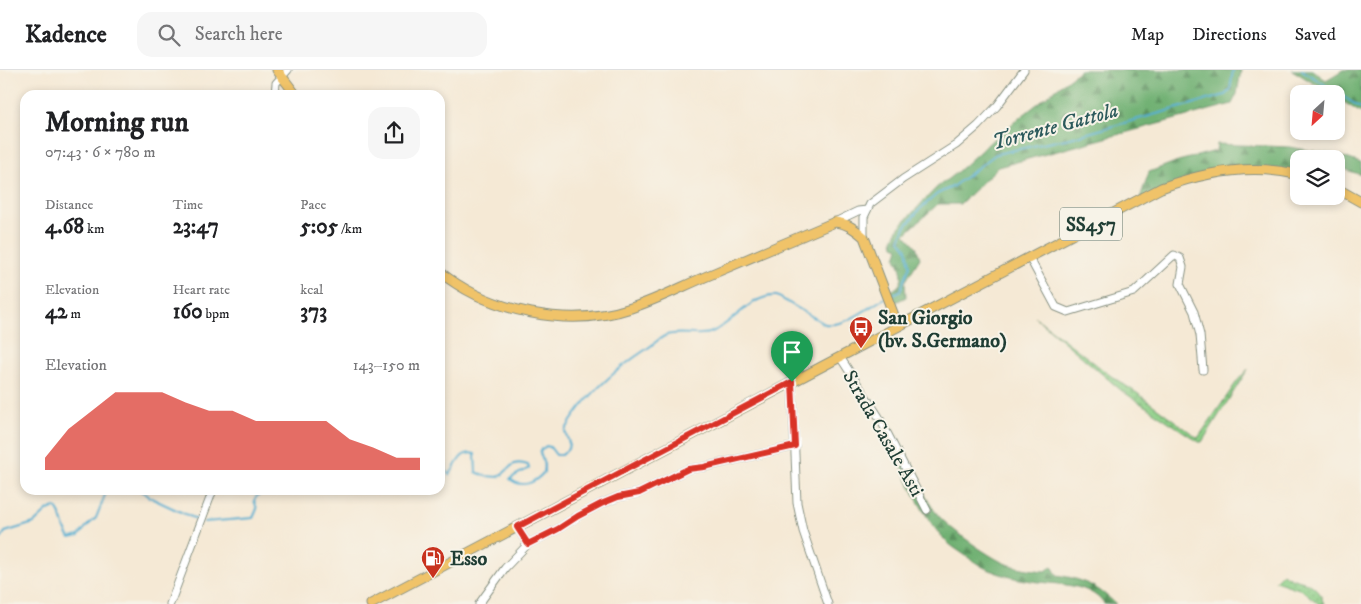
<!DOCTYPE html>
<html lang="en">
<head>
<meta charset="utf-8">
<style>
	body { margin:0; font-family:"IM FELL DW Pica",serif; background:#f6f6f6; color:#202124; height:100vh; display:flex; flex-direction:column; font-size:19px; white-space:nowrap }
	* { box-sizing:border-box; margin:0 }
	p { font-size:16px; color:#757577 }
	.icon { flex:none; width:28px; height:28px; fill:none; stroke:currentColor; stroke-width:2; stroke-linecap:round; stroke-linejoin:round }
	.map { position:relative; flex:1; overflow:hidden }
	.side { position:absolute; left:20px; top:20px; width:425px; height:405px; display:flex; flex-direction:column; background:#fff; border-radius:15px; box-shadow:0 2px 8px #0003 }
	.side>* { flex:none }
	.needle { width:32px; rotate:206deg }
	.tools { position:absolute; left:1290px; top:15px; display:grid; gap:10px }
	.tools a { display:grid; place-items:center; width:55px; height:55px; border-radius:10px; background:#fff; box-shadow:0 2px 8px #0003; font-size:25px }
	.pin { position:absolute; display:grid; place-items:center; width:42px; height:42px; color:#fff; margin:-51px -21px; border-radius:50% 50% 50% 0; rotate:-45deg; box-shadow:0 0 5px #0007 }
	.pin .icon { rotate:45deg }
	.round { display:grid; place-items:center; flex:none; width:52px; height:52px; border-radius:15px; background:#f6f6f6 }
	.head { display:flex; align-items:center; justify-content:space-between; height:85px; padding:0 25px }
	h1 { font-size:28px; font-weight:800; line-height:38px }
	.figures { display:grid; grid-template-columns:repeat(3,1fr); gap:8px; height:85px; padding:5px 25px }
	.figures div { display:grid; align-content:center }
	.figures b { font-size:21px; font-weight:800 }
	.figures small { font-size:14px; font-weight:400 }
	.figures p { font-size:14px }
	.chart { height:140px; padding:10px 25px }
	.chart p { display:flex; justify-content:space-between }
	.chart svg { width:100%; height:90px; margin-top:5px; fill:#d93025; opacity:.7 }
	header { display:flex; align-items:center; gap:30px; box-sizing:border-box; height:70px; padding:0 25px; background:#fff; border-bottom:1px solid #e0e0e0 }
	header strong { font-size:24px }
	nav { display:flex; gap:28px; margin-inline-start:auto; font-size:18px }
	.search { width:350px; height:45px; background:#f6f6f6; display:flex; align-items:center; gap:12px; box-sizing:border-box; padding:0 18px; border-radius:15px; color:#757577; font-size:19px }
	.map>svg:first-child { display:block }
	.grass { fill:url(#grass-dots); stroke:#56865d }
	.forest { fill:url(#forest-firs); stroke:#487754 }
	.lines { fill:none; stroke-linecap:round; stroke-linejoin:round }
	.stream { stroke:#55afd2; stroke-width:2 }
	.minor-casing { stroke:#8a9384; stroke-width:9 }
	.major-casing { stroke:#8a9384; stroke-width:11 }
	.minor { stroke:#fff; stroke-width:7 }
	.major { stroke:#f0c369; stroke-width:9 }
	.route-casing { stroke:#fff; stroke-width:10 }
	.route { stroke:#d93025; stroke-width:6 }
	.labels { text-anchor:middle; stroke-width:4; stroke-linejoin:round; paint-order:stroke }
	.shield { fill:#f7f3e8; stroke:#60746a; stroke-width:1 }
	.shield-label { font-size:19px; font-weight:bold; fill:#1f3d34 }
	.poi-label { font-size:20px; font-weight:bold; fill:#1f3d34; stroke:#f7f3e8; text-anchor:start }
	.street-label { font-size:20px; fill:#1f3d34; stroke:#f7f3e8 }
	.water-label { font-size:21px; font-style:italic; fill:#2c5a5c; stroke:#f7f3e8 }
</style>
</head>
<body>
<header>
<strong>Kadence</strong>
<div class="search"><svg class="icon" aria-label="search" viewBox="0 0 24 24"><circle cx="10" cy="10" r="6"/><path d="M15 15l6 6"/></svg>Search here</div>
<nav><a>Map</a><a>Directions</a><a>Saved</a></nav>
</header>
<div class="map">
<svg width="1361" height="534" viewBox="0 0 1361 534">
	<defs>
		<pattern id="grass-dots" width="8" height="8" patternUnits="userSpaceOnUse" patternTransform="scale(1.25)"><rect width="8" height="8" fill="#8cce86"/><path d="M2 2h.1M6 6h.1" fill="none" stroke="#72a86e" stroke-width="1.8" stroke-linecap="round"/></pattern>
		<pattern id="forest-firs" width="22" height="20" patternUnits="userSpaceOnUse" patternTransform="scale(1.25)"><rect width="22" height="20" fill="#71b173"/><path d="M5 1l3.5 6h-7zM16 11l3.5 6h-7z" fill="#5c915f"/></pattern>
	</defs>
	<rect width="100%" height="100%" fill="#f7f3e8"/>
	<filter id="ink" filterUnits="userSpaceOnUse"><feTurbulence type="fractalNoise" baseFrequency=".02" numOctaves="2"/><feDisplacementMap in="SourceGraphic" scale="10" xChannelSelector="R" yChannelSelector="G"/><feConvolveMatrix kernelMatrix="1 2 1 2 8 2 1 2 1" color-interpolation-filters="sRGB"/></filter>
	<filter id="wash" filterUnits="userSpaceOnUse"><feTurbulence type="fractalNoise" baseFrequency=".0096" numOctaves="4" result="noise"/><feDisplacementMap in="SourceGraphic" scale="20" xChannelSelector="R" yChannelSelector="G"/><feGaussianBlur stdDeviation="1.12" result="paint"/><feColorMatrix in="noise" values="0 0 0 0 0 0 0 0 0 0 0 0 0 0 0 0 0 1.4 0 .05"/><feComposite in="paint" operator="in"/></filter>
	<g filter="url(#wash)">
		<rect width="100%" height="100%" fill="#f5e9d5"/>
		<!-- grass -->
		<g class="grass">
			<path d="M1035,247L1111,306L1137,323L1198,368L1238,310L1248,299L1202,372H1199L1122,321Z"/>
			<path d="M1283,503C1292,512 1307,509 1316,519C1320,522 1322,529 1324,534H1319L1302,520L1275,511Z"/>
		</g>
		<!-- forest -->
		<g class="forest">
			<path d="M1080,0H1241L1237,24L1232,34L998,97L960,134H938L905,164L916,176L920,188L905,212L906,227L892,234L889,222C907,214 903,202 896,188L899,178L894,176L893,169L899,157L936,118L957,102L998,65Z"/>
			<path d="M1292,0H1312L1326,10L1343,0H1361V43L1336,27V24H1331Z"/>
			<path d="M1217,74L1290,77L1337,85L1361,93V105L1336,96V89H1299V100L1294,103L1229,100L1140,128L1149,102L1178,91L1216,81Z"/>
			<path d="M907,393L911,394C919,411 926,431 938,445C951,460 987,485 1004,493C1018,498 1032,500 1046,501L1052,496L1057,505C1083,509 1097,516 1116,534H1104C1089,511 1049,515 1026,510C1012,508 998,504 985,498C980,496 974,491 969,488C964,484 958,481 953,477C931,461 911,420 901,394Z"/>
		</g>
		<g class="lines">
			<!-- stream -->
			<g class="stream">
				<path d="M1302,0L1361,38"/>
				<path d="M889,226L900,221L910,196L907,179L900,170L905,157L919,140L937,124L952,117L996,84L1070,68L1225,25L1230,20L1233,0"/>
				<path d="M440,393L446,395V400L449,405C458,395 459,380 475,384L476,402L486,406L498,407C512,400 509,389 528,395L529,398C522,403 516,404 510,409C522,419 535,413 544,402V394L540,383L541,380L546,376L550,377L556,385H562L568,379L569,373L565,361C584,327 616,299 648,278C654,274 660,267 667,265C681,260 697,268 712,262C734,253 751,224 777,226L825,254C846,257 867,238 885,228"/>
				<path d="M140,420L153,429L200,451"/>
				<path d="M204,452L253,448L257,439L254,430L258,425L275,420"/>
				<path d="M0,470L5,462L34,453L48,440L55,437C65,448 61,456 70,468L79,466L86,457L96,448L107,420"/>
			</g>
		</g>
	</g>
	<g filter="url(#ink)">
		<g class="lines">
			<!-- minor casing -->
			<g class="minor-casing">
				<g id="minor">
					<path d="M275,25L276,13L288,0"/>
					<path d="M835,152L858,141L867,140"/>
					<path d="M864,167V147L870,134L903,109L956,75L978,56L997,36L1024,0"/>
					<path d="M1029,187L1056,237L1068,242L1134,222L1174,185L1180,188L1183,197L1180,214L1194,242L1200,265L1203,300"/>
					<path d="M840,287L879,347L927,440"/>
					<path d="M792,312L797,433L803,461L828,534"/>
					<path d="M517,457L528,474"/>
					<path d="M170,534L213,420"/>
					<path d="M479,534L505,498L528,474L558,459L578,446L601,434L618,427L639,423L688,399L704,397L795,376"/>
				</g>
			</g>
			<!-- major casing -->
			<g class="major-casing">
				<g id="major">
					<path d="M277,0L296,25"/>
					<path d="M1336,118L1361,132"/>
					<path d="M440,202C490,242 569,259 631,238C659,229 685,215 712,204C753,187 794,169 835,152C847,153 855,159 864,167L898,256"/>
					<path d="M371,534L1161,118C1205,102 1252,93 1299,105"/>
				</g>
			</g>
			<!-- minor -->
			<use href="#minor" class="minor"/>
			<!-- major -->
			<use href="#major" class="major"/>
		</g>
	</g>
	<g class="lines" filter="url(#ink)">
		<!-- route casing -->
		<g class="route-casing">
			<path id="route" d="M792,312L795,376L704,397L688,399L639,423L618,427L601,434L578,446L558,459L528,474L517,457Z"/>
		</g>
		<!-- route -->
		<use href="#route" class="route"/>
	</g>
	<!-- icons -->
	<defs>
		<g id="bus-pin" transform="scale(1.25)"><path d="M0 17L-7.5 6A9.5 9.5 0 1 1 7.5 6Z" fill="#c8321e" stroke="#f7f3e8"/><path d="M-5-6H5V4H4V6H2V4H-2V6H-4V4H-5ZM-3.5-4V0h7V-4ZM-3.5 1.2v1.5H-2V1.2ZM2 1.2v1.5H3.5V1.2Z" fill="#fff"/></g>
		<g id="fuel-pin" transform="scale(1.25)"><path d="M0 17L-7.5 6A9.5 9.5 0 1 1 7.5 6Z" fill="#c8321e" stroke="#f7f3e8"/><path d="M-5.5-6h7V0h2V4h1.3V-2.5L3-4.5l.8-.8L6-3V5H2.5V1h-1V6h-7ZM-4.2-4.7v3.2H.2V-4.7Z" fill="#fff"/></g>
	</defs>
	<g fill-rule="evenodd">
		<use href="#bus-pin" x="861" y="258"/>
		<use href="#fuel-pin" x="433" y="488"/>
	</g>
	<g class="labels">
		<!-- shield labels -->
		<rect class="shield" x="1060" y="137.5" width="62" height="33" rx="4"/>
		<g class="shield-label">
			<text x="1091" y="161">SS457</text>
		</g>
		<!-- poi labels -->
		<g class="poi-label">
			<text x="878" y="254">San Giorgio<tspan x="878" dy="23">(bv. S.Germano)</tspan></text>
			<text x="450" y="495">Esso</text>
		</g>
		<!-- street labels -->
		<g class="street-label">
			<text transform="translate(884 363) rotate(60)" y="7">Strada Casale Asti</text>
		</g>
		<!-- water labels -->
		<g class="water-label">
			<text transform="translate(1055 56) rotate(-15)" y="7">Torrente Gattola</text>
		</g>
	</g>
</svg>
<div class="tools">
<a><svg class="needle" viewBox="-14 -14 28 28"><path d="M0-13l5 13h-10z" fill="#e53935"/><path d="M0 13l5-13h-10z" fill="#757577"/></svg></a>
<a><svg class="icon" aria-label="layers" viewBox="0 0 24 24"><path d="M12 4l9 5-9 5-9-5zM3 14l9 5 9-5"/></svg></a>
</div>
<div class="pin" style="left:792px;top:312px;background:#1e9e55"><svg class="icon" aria-label="arrive" viewBox="0 0 24 24"><path d="M6 21V4h12l-3 4 3 4H6"/></svg></div>
<section class="side">
<div class="head"><div><h1>Morning run</h1><p>07:43 · 6 × 780 m</p></div><a class="round"><svg class="icon" aria-label="share" viewBox="0 0 24 24"><path d="M12 15V3M7 8l5-5 5 5M5 13v7h14v-7"/></svg></a></div>
<div class="figures">
<div><p>Distance</p><b>4.68<small> km</small></b></div>
<div><p>Time</p><b>23:47</b></div>
<div><p>Pace</p><b>5:05<small> /km</small></b></div>
</div>
<div class="figures">
<div><p>Elevation</p><b>42<small> m</small></b></div>
<div><p>Heart rate</p><b>160<small> bpm</small></b></div>
<div><p>kcal</p><b>373</b></div>
</div>
<div class="chart"><p><span>Elevation</span>143–150 m</p>
<svg viewBox="0 0 160 44" preserveAspectRatio="none"><path d="M0 44V38L10 24L20 15L30 6L40 6L50 6L60 11L70 15L80 15L90 20L100 20L110 20L120 20L130 29L140 33L150 38L160 38V44z"/></svg>
</div>
</section>
</div>
</body>
</html>
